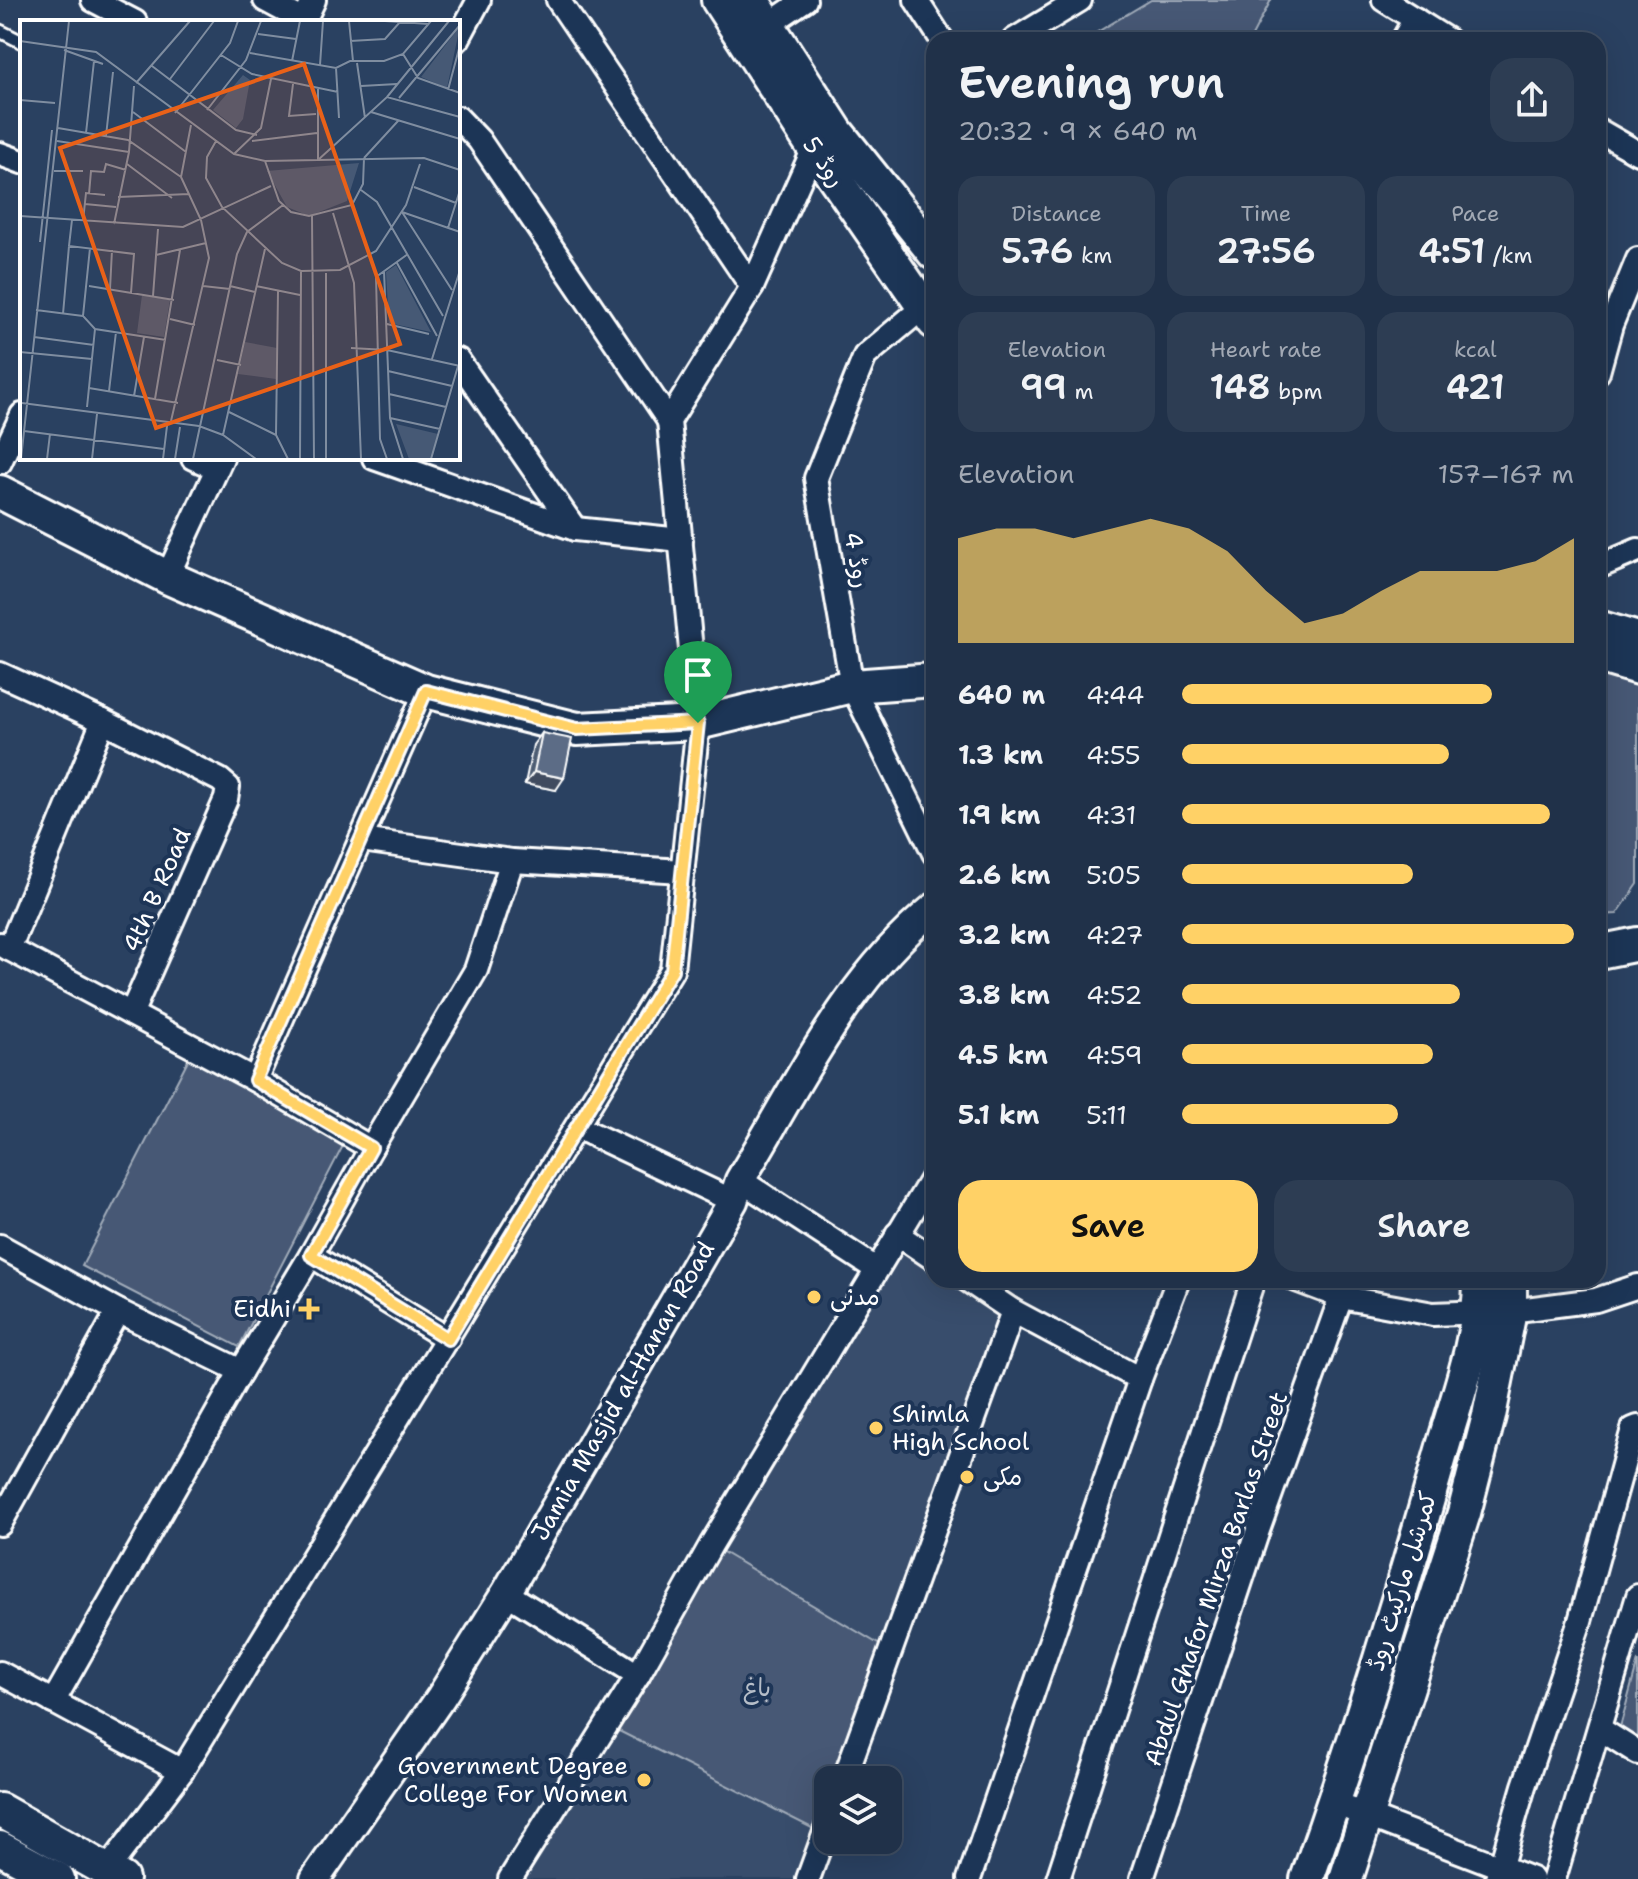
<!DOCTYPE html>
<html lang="en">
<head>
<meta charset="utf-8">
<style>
	body { margin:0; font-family:"Shantell Sans","Playpen Sans Arabic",sans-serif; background:#2d3d53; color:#f1f3f6; height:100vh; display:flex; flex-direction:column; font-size:30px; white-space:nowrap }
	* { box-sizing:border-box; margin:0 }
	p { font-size:26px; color:#a2a9b4 }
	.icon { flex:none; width:44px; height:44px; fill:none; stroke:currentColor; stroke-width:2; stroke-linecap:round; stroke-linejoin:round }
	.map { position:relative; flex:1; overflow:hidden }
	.details { position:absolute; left:926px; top:32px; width:680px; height:1256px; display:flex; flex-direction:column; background:#203149; border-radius:24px; box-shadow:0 8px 32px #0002,0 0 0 2px #3d4c61 }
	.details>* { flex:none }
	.fabs { position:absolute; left:814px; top:1766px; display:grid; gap:16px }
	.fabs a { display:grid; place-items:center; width:88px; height:88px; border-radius:16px; background:#203149; box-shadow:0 8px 32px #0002,0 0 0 2px #3d4c61; font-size:40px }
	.pin { position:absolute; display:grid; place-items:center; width:68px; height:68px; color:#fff; margin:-82px -34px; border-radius:50% 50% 50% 0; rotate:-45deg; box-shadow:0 0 8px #0007 }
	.pin .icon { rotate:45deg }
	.round { display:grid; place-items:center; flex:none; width:84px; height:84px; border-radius:24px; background:#2d3d53 }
	.summary { display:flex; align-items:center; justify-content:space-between; height:136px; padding:0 32px }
	h1 { font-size:44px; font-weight:600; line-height:60px }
	.figures { display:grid; grid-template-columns:repeat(3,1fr); gap:12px; height:136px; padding:8px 32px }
	.figures div { display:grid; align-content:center; border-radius:20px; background:#2d3d53; text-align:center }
	.figures b { font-size:34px; font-weight:600 }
	.figures small { font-size:22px; font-weight:400 }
	.figures p { font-size:22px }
	.chart { height:224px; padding:16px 32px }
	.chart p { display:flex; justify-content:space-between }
	.chart svg { width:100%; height:144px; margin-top:8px; fill:#ffd166; opacity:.7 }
	.primary-button { display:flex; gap:16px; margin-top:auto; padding:16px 32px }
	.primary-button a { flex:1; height:92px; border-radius:24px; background:#ffd166; color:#111; font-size:32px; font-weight:600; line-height:92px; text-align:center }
	.primary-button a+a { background:#2d3d53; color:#f1f3f6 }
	ul { padding:0 32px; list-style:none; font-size:26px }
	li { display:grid; grid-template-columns:128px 96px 1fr; align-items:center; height:60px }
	li i { height:20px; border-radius:10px; background:#ffd166 }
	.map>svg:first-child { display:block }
	.built { fill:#394e6c }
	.green { fill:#465975; stroke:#a2acba; stroke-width:2 }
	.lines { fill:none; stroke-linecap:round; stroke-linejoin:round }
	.service-casing { stroke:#fff; stroke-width:17 }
	.minor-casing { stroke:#fff; stroke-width:28 }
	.tertiary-casing { stroke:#fff; stroke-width:34 }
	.secondary-casing { stroke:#fff; stroke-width:38 }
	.service { stroke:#1d3557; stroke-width:11 }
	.minor { stroke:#1d3557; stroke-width:22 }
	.tertiary { stroke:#1d3557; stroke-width:28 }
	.secondary { stroke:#1d3557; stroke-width:32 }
	.wall { fill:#4e5d73; stroke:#fff; stroke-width:2 }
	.shaded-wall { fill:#404c5e; stroke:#fff; stroke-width:2 }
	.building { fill:#5b6c86; stroke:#fff; stroke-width:2 }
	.route-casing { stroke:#fff; stroke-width:16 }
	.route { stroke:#ffd166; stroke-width:10 }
	.poi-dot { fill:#ffd166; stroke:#1d3557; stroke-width:3 }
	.labels { text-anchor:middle; stroke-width:8; stroke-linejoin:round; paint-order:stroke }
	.street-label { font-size:24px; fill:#fff; stroke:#1d3557 }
	.poi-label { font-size:24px; fill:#fff; stroke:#1d3557; text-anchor:start }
	.park-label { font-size:24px; fill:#b5bdc8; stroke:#1d3557 }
	.inset-road { fill:none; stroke:#7f8da0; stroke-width:2 }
	.view { fill:#e96118; fill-opacity:0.15; stroke:#e96118; stroke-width:4 }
	.inset-edge { fill:none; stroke:#fff; stroke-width:4 }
</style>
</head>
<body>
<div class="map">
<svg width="1638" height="1879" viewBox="0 0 1638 1879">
	<rect width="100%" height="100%" fill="#2a4161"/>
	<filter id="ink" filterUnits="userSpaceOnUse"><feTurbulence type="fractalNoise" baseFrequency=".0125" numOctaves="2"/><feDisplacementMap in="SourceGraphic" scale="16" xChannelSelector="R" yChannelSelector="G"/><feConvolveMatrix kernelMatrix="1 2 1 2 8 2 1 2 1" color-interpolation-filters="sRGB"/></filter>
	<g filter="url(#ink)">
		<!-- built -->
		<g class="built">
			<path d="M897,1234L934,1259V1280H967L1013,1311L890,1651L711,1545Z"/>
			<path d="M607,1725L824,1834L808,1879H509Z"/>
		</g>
		<!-- green -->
		<g class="green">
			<path d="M1151,0H1271L1250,40H1084Z"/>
			<path d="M1598,665L1638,675V884L1617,914L1598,915Z"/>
			<path d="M191,1054L346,1140L239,1347L82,1266Z"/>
			<path d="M711,1545L890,1651L844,1780H828V1824L824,1834L607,1725Z"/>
			<path d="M1638,1661V1742L1619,1731Z"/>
		</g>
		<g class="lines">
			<!-- service casing -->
			<g class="service-casing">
				<path id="service" d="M0,31L22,42"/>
			</g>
			<!-- minor casing -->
			<g class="minor-casing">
				<g id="minor">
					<path d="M93,0L135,22"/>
					<path d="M265,0L306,22"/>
					<path d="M558,0L752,287"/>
					<path d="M916,0L942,40"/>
					<path d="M1384,0L1448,40"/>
					<path d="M304,21L314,0"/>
					<path d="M768,25L805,0"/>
					<path d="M458,39L479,0"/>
					<path d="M1014,40L1080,0"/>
					<path d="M1403,40L1415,19"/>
					<path d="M458,118L479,140L669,421"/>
					<path d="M1598,130L1638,153"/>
					<path d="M0,154L22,162"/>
					<path d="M933,299L865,356L816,478L852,686L934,853"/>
					<path d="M458,360L575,529"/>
					<path d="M1598,372L1611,325L1638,259"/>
					<path d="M193,458L216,468"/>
					<path d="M374,458L575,529L681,540"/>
					<path d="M0,462L22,415"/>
					<path d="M1598,567L1638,550"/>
					<path d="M167,577L222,458"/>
					<path d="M0,674L103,721L220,780L228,787L226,799L131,1014"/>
					<path d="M361,840L512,861L683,871"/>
					<path d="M0,944L255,1080L371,1148"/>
					<path d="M9,949L103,721"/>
					<path d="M255,1080L426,691"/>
					<path d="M577,1127L733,1201"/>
					<path d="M740,1180L876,1269"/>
					<path d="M897,1234L934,1259"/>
					<path d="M0,1246L118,1311L241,1371"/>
					<path d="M311,1255L448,1339"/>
					<path d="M967,1280L1013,1311L1140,1379"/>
					<path d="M1296,1280L1341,1297L1433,1314L1510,1311L1596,1300L1638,1286"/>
					<path d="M0,1524L118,1311"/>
					<path d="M506,1593L638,1675"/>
					<path d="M0,1673L182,1771"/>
					<path d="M53,1702L241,1371L311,1255L371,1148L476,970L512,861"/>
					<path d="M1600,1729L1638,1753"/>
					<path d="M844,1780L1013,1311"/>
					<path d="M1334,1803L1532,1879"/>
					<path d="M107,1870L182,1771L672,970L698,723L669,421L752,287L814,148L823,142"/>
					<path d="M510,1879L638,1675L711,1545L934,1175"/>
					<path d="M808,1879L828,1824"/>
					<path d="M969,1879L1140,1379L1178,1280"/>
					<path d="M1058,1879L1253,1280"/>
					<path d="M1142,1879L1258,1530L1341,1297"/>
					<path d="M1497,1879L1524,1786L1580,1621L1633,1429L1638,1427"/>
					<path d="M1554,1879L1638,1596"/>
				</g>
			</g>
			<!-- tertiary casing -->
			<g class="tertiary-casing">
				<path id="tertiary" d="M315,1879L441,1697L506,1593L733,1201L740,1180C797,1086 847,978 934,908"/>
			</g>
			<!-- secondary casing -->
			<g class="secondary-casing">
				<g id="secondary">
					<path d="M718,0L814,148L934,322"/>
					<path d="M752,0L837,132L934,253"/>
					<path d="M0,492L167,577L426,691L577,729L698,723L852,686L934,680"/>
					<path d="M1598,627L1638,639"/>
					<path d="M1598,656L1638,668"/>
					<path d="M1598,952L1638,944"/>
					<path d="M0,1810L122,1879"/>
					<path d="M0,1848L58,1879"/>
					<path d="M1307,1879C1356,1740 1400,1598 1440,1457C1456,1399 1480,1340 1480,1280"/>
					<path d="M1346,1879L1464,1513L1489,1416L1510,1311V1280"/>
				</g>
			</g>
			<!-- service -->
			<use href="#service" class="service"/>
			<!-- minor -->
			<use href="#minor" class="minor"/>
			<!-- tertiary -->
			<use href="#tertiary" class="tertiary"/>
			<!-- secondary -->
			<use href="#secondary" class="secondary"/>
		</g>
		<!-- wall -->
		<path class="wall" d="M542,733L556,790L525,784L533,745Z"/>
		<!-- shaded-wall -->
		<path class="shaded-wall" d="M534,772L564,778L556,790L525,784Z"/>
		<!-- building -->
		<path class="building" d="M542,733L572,739L564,778L534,772Z"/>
	</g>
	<g class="lines" filter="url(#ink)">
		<!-- route casing -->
		<g class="route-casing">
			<path id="route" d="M426,691L577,729L698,723L672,970L448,1339L311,1255L371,1148L255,1080Z"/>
		</g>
		<!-- route -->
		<use href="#route" class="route"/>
	</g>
	<!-- markers -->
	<g class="poi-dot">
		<circle cx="814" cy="1297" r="8"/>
		<path d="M305 1297h8v8h8v8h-8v8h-8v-8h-8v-8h8z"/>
		<circle cx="876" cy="1428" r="8"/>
		<circle cx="967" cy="1477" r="8"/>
		<circle cx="644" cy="1780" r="8"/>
	</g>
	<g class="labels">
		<!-- street labels -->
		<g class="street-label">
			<text transform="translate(824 162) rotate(56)" y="8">روڈ 5</text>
			<text transform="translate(857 560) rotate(80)" y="8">روڈ 4</text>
			<text transform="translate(157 890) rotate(-66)" y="8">4th B Road</text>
			<text transform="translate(623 1391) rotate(-60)" y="8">Jamia Masjid al-Hanan Road</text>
			<text transform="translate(1216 1579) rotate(-71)" y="8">Abdul Ghafor Mirza Barlas Street</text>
			<text transform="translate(1402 1581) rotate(-73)" y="8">کمرشل مارکیٹ روڈ</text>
		</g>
		<!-- poi labels -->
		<g class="poi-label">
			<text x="830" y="1305">مدنی</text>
			<text x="291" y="1317" text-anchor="end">Eidhi</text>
			<text x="892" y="1422">Shimla<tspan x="892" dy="28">High School</tspan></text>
			<text x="983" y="1485">مکی</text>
			<text x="628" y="1774" text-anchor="end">Government Degree<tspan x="628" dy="28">College For Women</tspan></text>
		</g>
		<!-- park labels -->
		<g class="park-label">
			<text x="757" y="1696">باغ</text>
		</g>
	</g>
	<!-- overview -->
	<g transform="translate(20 20)">
		<rect width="440" height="440" fill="#2a4161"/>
		<path d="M440,6L427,68L401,57ZM223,55L230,60L223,99L216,108L193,90ZM339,143L327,181L289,196L267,187L247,151ZM376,245L411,312L369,303L366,252ZM122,275L150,280L144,317L117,313ZM225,322L257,328L256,359L218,354ZM376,404L418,414L411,439H389Z" fill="#465975"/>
		<path class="inset-road" d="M329,1L333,41M365,1L409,4M238,14L276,19M0,21L76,32L214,134L245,141L404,138L440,150M330,21L365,19L380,2M44,30L83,44M230,33L316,48L330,41H364L383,34L411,1M383,34L398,58L440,73M201,35L232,54L318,72M272,41L280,1M337,43L345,98M300,45L303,1M132,46L216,110L237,115M316,48L319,98M150,59L194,1M116,63L170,1M273,64L269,96L296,94M341,66L377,64M298,69V140M428,70L440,25M367,77L429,1M379,78L440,5M0,80L35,83M187,90L226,40L241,1M113,92L166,132M351,92L440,119M155,93L210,23L218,1M38,108L108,120L161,157M66,113L74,41M86,116L93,52M37,121L109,132M196,121L187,137L186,158L202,187L262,243L281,251L320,250L356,231L386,185L400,144M232,121L297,113M214,134L241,108L251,59M344,138L378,101M298,140L367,77L440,97M245,141L259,181L271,192L289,196L332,185L343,164L344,138M107,144L152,178M34,151H63M394,167L436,183M341,170L357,182L423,296M69,174L71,151L84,152L86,144L106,150M98,177L169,174M65,184L96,187M382,192L432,270M382,192L440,212M313,193L334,263L341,439M0,196L163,207L251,166M292,196L294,439M52,200L49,226L114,234L111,273M63,201L66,173L85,175M94,204L109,132L114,66M428,208L440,170M20,222L32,110M70,228L63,296L75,309L146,320M136,235L186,223M377,243L417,316M364,251L370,398L383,439M306,253V439M69,266L154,280M183,266L210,269M210,266L235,272M236,266L280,275M90,269L92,230M258,271L256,415L268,439M133,276L138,209M16,290L63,296M43,294L49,226M150,299L175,305M367,304L409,314M14,317L74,325M331,328L367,330L440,346M0,332L72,339M412,339L440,250M197,340L221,345M368,351L432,366M69,368L158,383M89,371L96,312M369,374L426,387M114,376L124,317M135,379L160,230M2,383L179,406L203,415L236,439M67,387L75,309M209,392L256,415M370,398L420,409M151,401L189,238L181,200L161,157L171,105M4,411L144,429M203,415L245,229M1,439L49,1M27,439L30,414M72,439L77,394M143,439L147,406M155,439L160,407M173,439L217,234L227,212L263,185M280,439L281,251M367,439L360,419L356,257L388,234M411,439L438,346"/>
		<path class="view" d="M284,44L380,324L136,408L40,128Z"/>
		<rect width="440" height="440" class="inset-edge"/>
	</g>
</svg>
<div class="fabs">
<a><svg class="icon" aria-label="layers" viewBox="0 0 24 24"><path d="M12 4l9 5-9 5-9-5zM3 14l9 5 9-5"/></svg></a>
</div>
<div class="pin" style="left:698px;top:723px;background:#1e9e55"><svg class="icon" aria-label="arrive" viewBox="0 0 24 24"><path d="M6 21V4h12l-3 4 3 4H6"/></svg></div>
<section class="details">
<div class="summary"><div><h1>Evening run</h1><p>20:32 · 9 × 640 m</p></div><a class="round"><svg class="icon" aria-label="share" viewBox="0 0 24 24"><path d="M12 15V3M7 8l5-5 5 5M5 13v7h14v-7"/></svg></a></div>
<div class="figures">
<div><p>Distance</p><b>5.76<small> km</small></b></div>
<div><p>Time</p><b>27:56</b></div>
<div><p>Pace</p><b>4:51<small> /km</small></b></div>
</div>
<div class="figures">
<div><p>Elevation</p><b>99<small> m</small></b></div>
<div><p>Heart rate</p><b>148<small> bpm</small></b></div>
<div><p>kcal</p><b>421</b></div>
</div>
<div class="chart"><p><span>Elevation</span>157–167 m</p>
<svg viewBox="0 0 160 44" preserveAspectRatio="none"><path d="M0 44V12L10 9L20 9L30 12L40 9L50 6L60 9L70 16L80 28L90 38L100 35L110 28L120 22L130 22L140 22L150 19L160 12V44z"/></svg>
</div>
<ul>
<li><b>640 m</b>4:44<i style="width:79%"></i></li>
<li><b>1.3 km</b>4:55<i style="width:68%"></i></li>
<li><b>1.9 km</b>4:31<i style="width:94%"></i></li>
<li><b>2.6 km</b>5:05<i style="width:59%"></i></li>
<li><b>3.2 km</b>4:27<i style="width:100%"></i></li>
<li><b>3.8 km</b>4:52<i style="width:71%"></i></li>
<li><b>4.5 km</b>4:59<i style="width:64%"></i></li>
<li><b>5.1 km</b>5:11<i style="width:55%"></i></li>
</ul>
<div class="primary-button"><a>Save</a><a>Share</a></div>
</section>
</div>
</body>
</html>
